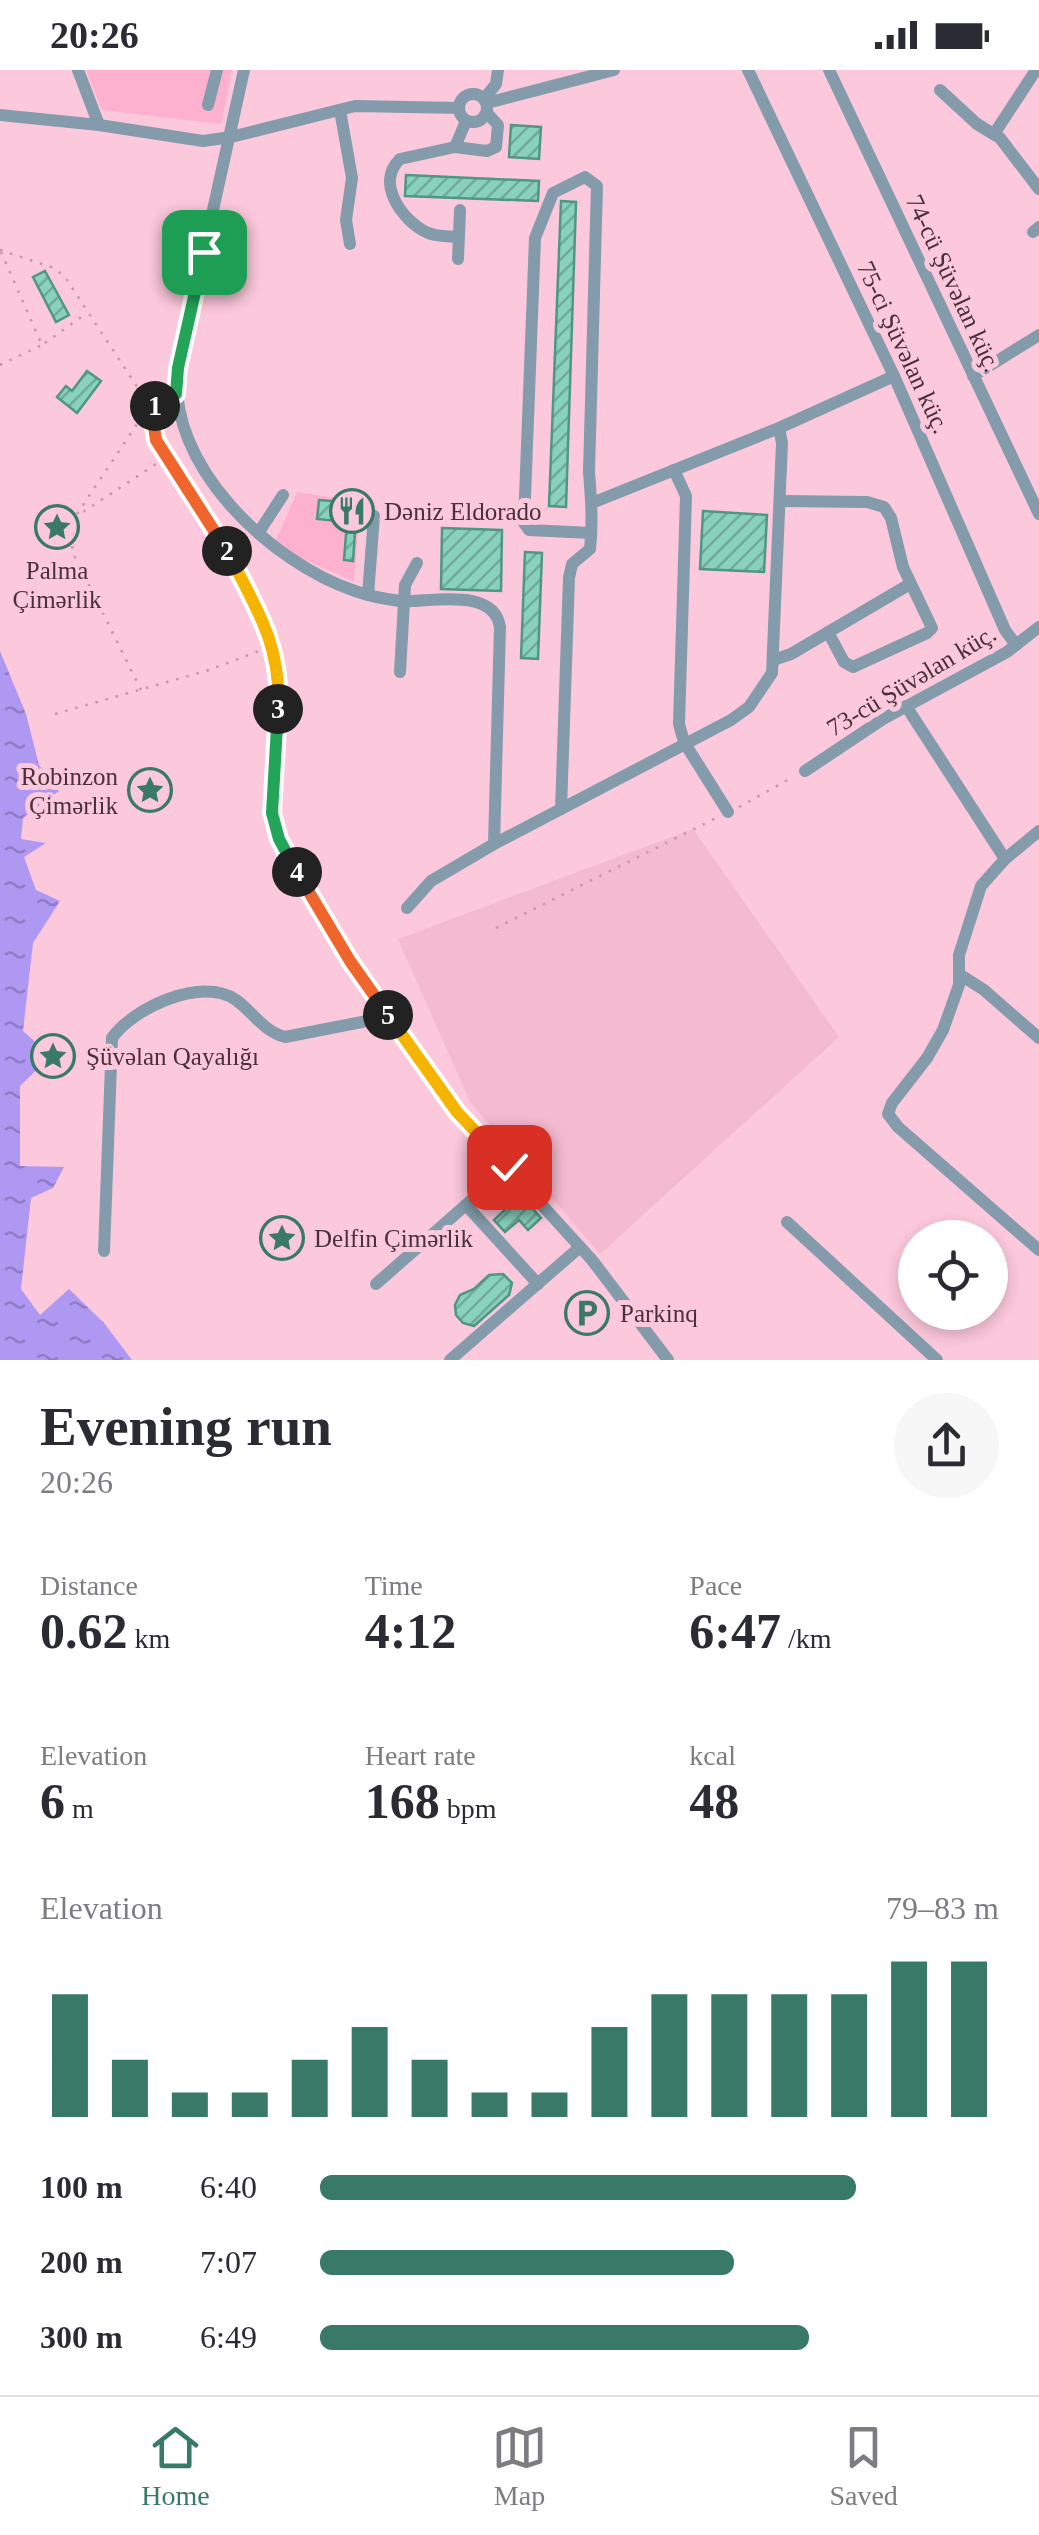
<!DOCTYPE html>
<html lang="en">
<head>
<meta charset="utf-8">
<style>
	body { margin:0; font-family:"Times New Roman",serif; background:#f7f7f7; color:#2b2b33; height:100vh; display:flex; flex-direction:column; font-size:38px; white-space:nowrap }
	* { box-sizing:border-box; margin:0 }
	p { font-size:32px; color:#7c7c81 }
	.icon { flex:none; width:55px; height:55px; fill:none; stroke:currentColor; stroke-width:2; stroke-linecap:round; stroke-linejoin:round }
	.map { position:relative; height:1290px; overflow:hidden }
	.panel { display:flex; flex-direction:column; background:#fff; flex:1 }
	.panel>* { flex:none }
	.controls { position:absolute; left:898px; top:1150px; display:grid; gap:20px }
	.controls a { display:grid; place-items:center; width:110px; height:110px; border-radius:50%; background:#fff; box-shadow:0 5px 15px #0003; font-size:50px }
	.pin { position:absolute; display:grid; place-items:center; width:85px; height:85px; color:#fff; margin:-42px; border-radius:20px; box-shadow:0 5px 15px #0006 }
	.km { position:absolute; width:50px; height:50px; margin:-25px; border-radius:50%; background:#222; color:#fff; font-size:28px; line-height:50px; text-align:center }
	.round { display:grid; place-items:center; flex:none; width:105px; height:105px; border-radius:52px; background:#f7f7f7 }
	.overview { display:flex; align-items:center; justify-content:space-between; height:170px; padding:0 40px }
	h1 { font-size:55px; font-weight:800; line-height:75px }
	.metrics { display:grid; grid-template-columns:repeat(3,1fr); gap:15px; height:170px; padding:10px 40px }
	.metrics div { display:grid; align-content:center }
	.metrics b { font-size:50px; font-weight:800 }
	.metrics small { font-size:28px; font-weight:400 }
	.metrics p { font-size:28px }
	.chart { height:280px; padding:20px 40px }
	.chart p { display:flex; justify-content:space-between }
	.chart svg { width:100%; height:180px; margin-top:10px; stroke:#387968; stroke-width:6 }
	ul { padding:0 40px; list-style:none; font-size:32px }
	li { display:grid; grid-template-columns:160px 120px 1fr; align-items:center; height:75px }
	li i { height:25px; border-radius:12px; background:#387968 }
	.status { display:flex; justify-content:space-between; align-items:center; height:70px; padding:0 50px; background:#fff; direction:ltr }
	.status svg { height:28px; fill:currentColor }
	.dock { display:flex; justify-content:space-around; align-items:center; height:140px; border-top:2px solid #e1e1e2; background:#fff; font-size:28px; color:#7c7c81 }
	.dock a { display:grid; justify-items:center; gap:5px }
	.dock .on { color:#387968 }
	.map>svg:first-child { display:block }
	.built { fill:#f4bad0 }
	.park { fill:#fdb1cf }
	.water { fill:url(#water-ripples) }
	.building { fill:url(#building-hatch); stroke:#4e9784; stroke-width:2.5 }
	.lines { fill:none; stroke-linecap:round; stroke-linejoin:round }
	.path { stroke:#c398a8; stroke-width:2.5; stroke-dasharray:2.5 8; stroke-linecap:butt }
	.minor { stroke:#839baa; stroke-width:12 }
	.split-1-casing { stroke:#fff; stroke-width:20 }
	.split-2-casing { stroke:#fff; stroke-width:20 }
	.split-3-casing { stroke:#fff; stroke-width:20 }
	.split-4-casing { stroke:#fff; stroke-width:20 }
	.split-5-casing { stroke:#fff; stroke-width:20 }
	.split-6-casing { stroke:#fff; stroke-width:20 }
	.split-1 { stroke:#22a559; stroke-width:12 }
	.split-2 { stroke:#f0652b; stroke-width:12 }
	.split-3 { stroke:#f5b400; stroke-width:12 }
	.split-4 { stroke:#22a559; stroke-width:12 }
	.split-5 { stroke:#f0652b; stroke-width:12 }
	.split-6 { stroke:#f5b400; stroke-width:12 }
	.labels { text-anchor:middle; stroke-width:10; stroke-linejoin:round; paint-order:stroke }
	.street-label { font-size:25px; fill:#49303a; stroke:#fcc8db }
	.poi-label { font-size:25px; fill:#49303a; stroke:#fcc8db; text-anchor:start }
</style>
</head>
<body>
<div class="status"><b>20:26</b><svg viewBox="0 0 49 12"><path d="M0 12V9h3v3zM5 12V6h3v6zM10 12V3h3v9zM15 12V0h3v12zM26 1h20v11H26zM47 4h2v5h-2z"/></svg></div>
<div class="map">
<svg width="1039" height="1290" viewBox="0 0 1039 1290">
	<defs>
		<pattern id="water-ripples" width="26" height="14" patternUnits="userSpaceOnUse" patternTransform="scale(2.5)"><rect width="26" height="14" fill="#ae98f1"/><path d="M2 4q2-2 4 0t4 0M15 11q2-2 4 0t4 0" fill="none" stroke="#907cc4"/></pattern>
		<pattern id="building-hatch" width="6" height="6" patternUnits="userSpaceOnUse" patternTransform="scale(2.5)"><rect width="6" height="6" fill="#88d1bc"/><path d="M-1 1l2-2M0 6l6-6M5 7l2-2" fill="none" stroke="#71aa9a"/></pattern>
	</defs>
	<rect width="100%" height="100%" fill="#fcc8db"/>
	<!-- built -->
	<path class="built" d="M693,759L839,967L600,1184L470,1032L398,869Z"/>
	<!-- park -->
	<g class="park">
		<path d="M86,0H232L221,54L102,40Z"/>
		<path d="M297,422L361,432L354,511L295,486L276,470Z"/>
	</g>
	<!-- water -->
	<path class="water" d="M0,581L26,644L39,695L59,721L23,748L21,769L46,773L24,787L36,820L60,831L33,873L23,961L51,986L20,1016V1096L64,1097L53,1118L31,1128L21,1219L40,1245L69,1219L104,1253L132,1290H0Z"/>
	<!-- building -->
	<g class="building">
		<path d="M511,55L541,57L539,89L509,87Z"/>
		<path d="M406,105L539,111L538,131L405,126Z"/>
		<path d="M561,131L576,132L566,437L549,436Z"/>
		<path d="M45,201L69,245L56,252L33,207Z"/>
		<path d="M87,301L101,311L77,343L57,327L66,316L72,321Z"/>
		<path d="M319,430L357,433L353,491L344,490L347,452L317,449Z"/>
		<path d="M703,441L767,445L764,502L700,499Z"/>
		<path d="M442,458L502,460L501,521L441,519Z"/>
		<path d="M525,482L542,483L538,589L521,588Z"/>
		<path d="M514,1119L541,1148L528,1160L519,1150L505,1162L494,1150L507,1138L500,1131Z"/>
		<path d="M503,1204L512,1213L509,1225L474,1256L463,1253L456,1245L455,1235L460,1225L474,1219L489,1205Z"/>
	</g>
	<g class="lines">
		<!-- path -->
		<g class="path">
			<path d="M0,180L54,198L65,207L151,338L156,370L220,469L273,576L280,602L272,743L279,769L329,857L382,935"/>
			<path d="M1,182L42,275L87,243"/>
			<path d="M0,295L40,276"/>
			<path d="M77,444L143,345L167,330"/>
			<path d="M141,620L72,481L74,448L165,388"/>
			<path d="M55,644L209,600L272,576"/>
			<path d="M739,737L793,707"/>
			<path d="M496,858L718,747"/>
		</g>
		<!-- minor -->
		<g class="minor">
			<path d="M78,0L99,55"/>
			<path d="M244,0L178,298C165,394 271,493 355,521C369,526 385,529 400,531C428,533 494,516 500,557L494,774"/>
			<path d="M748,0L894,306L1005,560L1016,575"/>
			<path d="M829,0L1039,444"/>
			<path d="M940,20L977,54L1000,68L1039,119"/>
			<circle cx="473" cy="38" r="14"/>
			<path d="M484,29L496,14L498,0"/>
			<path d="M487,33L614,0"/>
			<path d="M208,35L217,0"/>
			<path d="M340,40L352,108L346,150L350,174"/>
			<path d="M0,45L99,55L203,71L231,67L355,36L459,38"/>
			<path d="M994,64L1036,0"/>
			<path d="M455,77L487,81L496,77L498,55L487,43"/>
			<path d="M1033,162L1039,157"/>
			<path d="M458,167C448,166 435,167 426,162C402,150 375,113 400,89L455,77L466,51"/>
			<path d="M458,189L460,140"/>
			<path d="M973,306L1039,265"/>
			<path d="M674,400L686,426L679,654L684,672L728,742"/>
			<path d="M780,431L867,432L884,437L891,448L903,497L932,558L927,563L853,597L844,592L828,562"/>
			<path d="M592,433L779,358L894,306"/>
			<path d="M259,462L283,425"/>
			<path d="M368,525L374,446"/>
			<path d="M773,590L791,584L910,514"/>
			<path d="M400,602L405,515L417,493"/>
			<path d="M906,636L1005,789"/>
			<path d="M805,701L883,649L1007,582L1039,557"/>
			<path d="M561,739L569,508L572,494L590,479C593,453 591,427 589,402L597,116L585,107L553,123L535,168L524,453L529,460L591,463"/>
			<path d="M1039,761L1005,789L981,816L959,885V915L943,960L927,988L892,1033L888,1044L898,1057L1039,1180"/>
			<path d="M407,838L431,811L494,774L731,650L749,637L772,603L782,373L779,358"/>
			<path d="M959,904L984,920L1039,968"/>
			<path d="M466,1135L538,1214"/>
			<path d="M787,1152L937,1290"/>
			<path d="M104,1181L112,968C133,938 202,906 236,930C253,942 264,962 285,967L377,949L392,951L457,1042L592,1190L668,1290"/>
			<path d="M376,1214L509,1097"/>
			<path d="M450,1290L580,1177"/>
		</g>
	</g>
	<g class="lines">
		<!-- split-1 casing -->
		<g class="split-1-casing">
			<path id="split-1" d="M155,336L176,324L178,298L204,182"/>
		</g>
		<!-- split-2 casing -->
		<g class="split-2-casing">
			<path id="split-2" d="M155,336L151,338L156,370L227,481"/>
		</g>
		<!-- split-3 casing -->
		<g class="split-3-casing">
			<path id="split-3" d="M227,481C255,536 282,575 278,639"/>
		</g>
		<!-- split-4 casing -->
		<g class="split-4-casing">
			<path id="split-4" d="M278,639L272,743L279,769L297,802"/>
		</g>
		<!-- split-5 casing -->
		<g class="split-5-casing">
			<path id="split-5" d="M297,802L350,891L388,945"/>
		</g>
		<!-- split-6 casing -->
		<g class="split-6-casing">
			<path id="split-6" d="M388,945L457,1042L509,1097"/>
		</g>
		<!-- split-1 -->
		<use href="#split-1" class="split-1"/>
		<!-- split-2 -->
		<use href="#split-2" class="split-2"/>
		<!-- split-3 -->
		<use href="#split-3" class="split-3"/>
		<!-- split-4 -->
		<use href="#split-4" class="split-4"/>
		<!-- split-5 -->
		<use href="#split-5" class="split-5"/>
		<!-- split-6 -->
		<use href="#split-6" class="split-6"/>
	</g>
	<!-- icons -->
	<defs>
		<g id="restaurant-ring" transform="scale(2.25)"><circle r="9.5" fill="#fcc8db" stroke="#387968" stroke-width="1.5"/><path d="M-5-6h1v4h1v-4h1v4h1v-4h1v5L-1.5 .5V6h-2V.5L-5-1ZM5-6V6H3V1.5H1.5Q1.5-4 5-6Z" fill="#387968"/></g>
		<g id="sight-ring" transform="scale(2.25)"><circle r="9.5" fill="#fcc8db" stroke="#387968" stroke-width="1.5"/><path d="M0-6L1.8-2.2L6-1.7L2.9 1.2L3.7 5.4L0 3.3L-3.7 5.4L-2.9 1.2L-6-1.7L-1.8-2.2Z" fill="#387968"/></g>
		<g id="parking-ring" transform="scale(2.25)"><circle r="9.5" fill="#fcc8db" stroke="#387968" stroke-width="1.5"/><path d="M-3.5-5.5H1a3.5 3.5 0 0 1 0 7H-1V5.5H-3.5ZM-1-3.4V-.6H.8a1.4 1.4 0 0 0 0-2.8Z" fill="#387968"/></g>
	</defs>
	<g fill-rule="evenodd">
		<use href="#restaurant-ring" x="352" y="441"/>
		<use href="#sight-ring" x="57" y="457"/>
		<use href="#sight-ring" x="150" y="720"/>
		<use href="#sight-ring" x="53" y="986"/>
		<use href="#sight-ring" x="282" y="1168"/>
		<use href="#parking-ring" x="587" y="1243"/>
	</g>
	<g class="labels">
		<!-- street labels -->
		<g class="street-label">
			<text transform="translate(954 213) rotate(65)" y="9">74-cü Şüvəlan küç.</text>
			<text transform="translate(904 277) rotate(65)" y="9">75-ci Şüvəlan küç.</text>
			<text transform="translate(911 610) rotate(-31)" y="9">73-cü Şüvəlan küç.</text>
		</g>
		<!-- poi labels -->
		<g class="poi-label">
			<text x="384" y="450">Dəniz Eldorado</text>
			<text x="57" y="509" text-anchor="middle">Palma<tspan x="57" dy="29">Çimərlik</tspan></text>
			<text x="118" y="715" text-anchor="end">Robinzon<tspan x="118" dy="29">Çimərlik</tspan></text>
			<text x="86" y="995">Şüvəlan Qayalığı</text>
			<text x="314" y="1177">Delfin Çimərlik</text>
			<text x="620" y="1252">Parkinq</text>
		</g>
	</g>
</svg>
<div class="controls">
<a><svg class="icon" aria-label="locate" viewBox="0 0 24 24"><circle cx="12" cy="12" r="6"/><path d="M12 2v4M12 18v4M2 12h4M18 12h4"/></svg></a>
</div>
<div class="pin" style="left:204px;top:182px;background:#1e9e55"><svg class="icon" aria-label="arrive" viewBox="0 0 24 24"><path d="M6 21V4h12l-3 4 3 4H6"/></svg></div>
<div class="pin" style="left:509px;top:1097px;background:#d93025"><svg class="icon" aria-label="check" viewBox="0 0 24 24"><path d="M5 12l5 5 9-10"/></svg></div>
<b class="km" style="left:155px;top:336px">1</b>
<b class="km" style="left:227px;top:481px">2</b>
<b class="km" style="left:278px;top:639px">3</b>
<b class="km" style="left:297px;top:802px">4</b>
<b class="km" style="left:388px;top:945px">5</b>
</div>
<section class="panel">
<div class="overview"><div><h1>Evening run</h1><p>20:26</p></div><a class="round"><svg class="icon" aria-label="share" viewBox="0 0 24 24"><path d="M12 15V3M7 8l5-5 5 5M5 13v7h14v-7"/></svg></a></div>
<div class="metrics">
<div><p>Distance</p><b>0.62<small> km</small></b></div>
<div><p>Time</p><b>4:12</b></div>
<div><p>Pace</p><b>6:47<small> /km</small></b></div>
</div>
<div class="metrics">
<div><p>Elevation</p><b>6<small> m</small></b></div>
<div><p>Heart rate</p><b>168<small> bpm</small></b></div>
<div><p>kcal</p><b>48</b></div>
</div>
<div class="chart"><p><span>Elevation</span>79–83 m</p>
<svg viewBox="0 0 160 44" preserveAspectRatio="none"><path d="M5 44V14M15 44V30M25 44V38M35 44V38M45 44V30M55 44V22M65 44V30M75 44V38M85 44V38M95 44V22M105 44V14M115 44V14M125 44V14M135 44V14M145 44V6M155 44V6"/></svg>
</div>
<ul>
<li><b>100 m</b>6:40<i style="width:79%"></i></li>
<li><b>200 m</b>7:07<i style="width:61%"></i></li>
<li><b>300 m</b>6:49<i style="width:72%"></i></li>
</ul>
</section>
<nav class="dock">
<a class="on"><svg class="icon" aria-label="home" viewBox="0 0 24 24"><path d="M3 11l9-7 9 7M6 9v11h12V9"/></svg>Home</a>
<a><svg class="icon" aria-label="map" viewBox="0 0 24 24"><path d="M3 6l6-2 6 2 6-2v14l-6 2-6-2-6 2zM9 4v14M15 6v14"/></svg>Map</a>
<a><svg class="icon" aria-label="saved" viewBox="0 0 24 24"><path d="M7 4h10v16l-5-4-5 4z"/></svg>Saved</a>
</nav>
</body>
</html>
